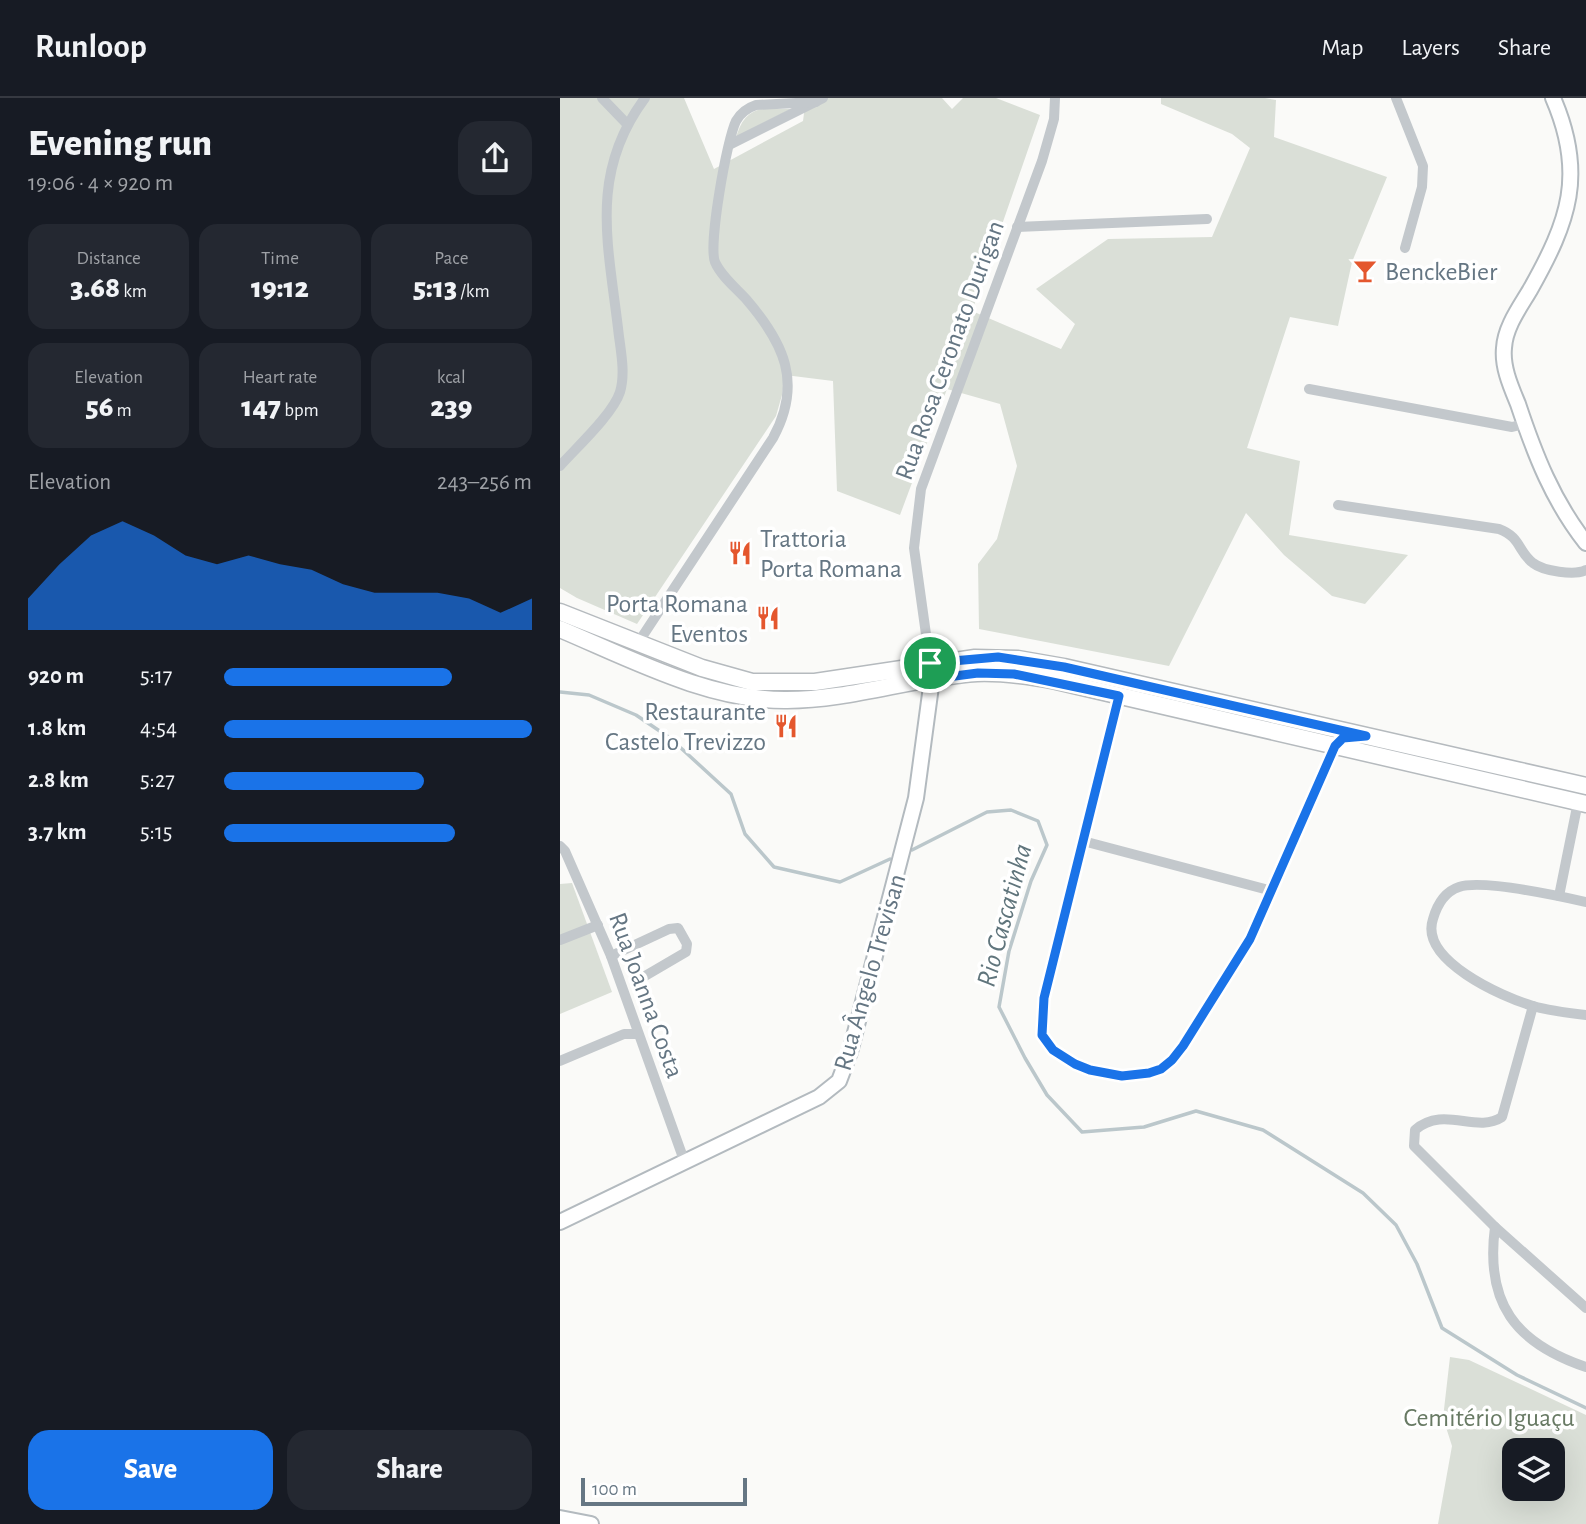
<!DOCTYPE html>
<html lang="en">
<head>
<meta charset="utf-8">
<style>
	body { margin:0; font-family:"Alegreya Sans",sans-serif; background:#242831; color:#f1f3f6; height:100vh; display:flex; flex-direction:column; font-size:26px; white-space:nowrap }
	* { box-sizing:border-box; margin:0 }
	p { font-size:23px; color:#9ea1a6 }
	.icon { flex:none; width:38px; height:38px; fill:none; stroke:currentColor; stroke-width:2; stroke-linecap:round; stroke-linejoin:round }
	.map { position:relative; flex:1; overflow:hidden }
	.side { display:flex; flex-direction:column; background:#171b24; width:560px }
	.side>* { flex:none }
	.fabs { position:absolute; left:942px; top:1340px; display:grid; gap:14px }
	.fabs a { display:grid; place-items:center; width:63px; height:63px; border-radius:14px; background:#171b24; box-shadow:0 7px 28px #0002; font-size:35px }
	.scale { position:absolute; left:21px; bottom:18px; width:166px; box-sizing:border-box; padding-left:7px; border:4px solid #657683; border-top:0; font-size:19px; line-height:24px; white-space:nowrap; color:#657683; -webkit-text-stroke:5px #fff; paint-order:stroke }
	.pin { position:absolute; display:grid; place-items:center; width:60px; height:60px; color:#fff; margin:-30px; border:4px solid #fff; border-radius:50%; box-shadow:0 2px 7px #0007 }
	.round { display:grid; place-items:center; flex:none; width:74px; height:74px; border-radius:21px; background:#242831 }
	.headline { display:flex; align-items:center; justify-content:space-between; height:119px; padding:0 28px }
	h1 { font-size:38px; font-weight:800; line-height:52px }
	.metrics { display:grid; grid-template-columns:repeat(3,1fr); gap:10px; height:119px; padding:7px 28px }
	.metrics div { display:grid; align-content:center; border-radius:18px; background:#242831; text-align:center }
	.metrics b { font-size:30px; font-weight:800 }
	.metrics small { font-size:19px; font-weight:400 }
	.metrics p { font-size:19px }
	.chart { height:196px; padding:14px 28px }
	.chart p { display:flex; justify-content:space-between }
	.chart svg { width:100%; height:126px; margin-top:7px; fill:#1a73e8; opacity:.7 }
	.cta { display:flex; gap:14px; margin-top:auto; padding:14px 28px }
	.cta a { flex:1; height:80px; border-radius:21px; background:#1a73e8; color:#fff; font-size:28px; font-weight:800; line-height:80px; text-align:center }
	.cta a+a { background:#242831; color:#f1f3f6 }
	ul { padding:0 28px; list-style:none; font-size:23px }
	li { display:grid; grid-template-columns:112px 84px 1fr; align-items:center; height:52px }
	li i { height:18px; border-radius:9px; background:#1a73e8 }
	header { display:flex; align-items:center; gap:42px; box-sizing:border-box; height:98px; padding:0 35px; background:#171b24; border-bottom:2px solid #363941 }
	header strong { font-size:33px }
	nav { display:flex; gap:38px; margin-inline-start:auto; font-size:24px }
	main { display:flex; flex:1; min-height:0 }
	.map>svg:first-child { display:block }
	.green { fill:#dadfd7; fill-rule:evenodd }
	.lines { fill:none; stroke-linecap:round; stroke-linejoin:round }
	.stream { stroke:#bbc7cb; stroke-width:3.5 }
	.secondary-casing { stroke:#b3babf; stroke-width:18 }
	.primary-casing { stroke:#b5babe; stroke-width:19 }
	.street { stroke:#c3c8cc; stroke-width:10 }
	.secondary { stroke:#fff; stroke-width:14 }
	.primary { stroke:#fff; stroke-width:16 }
	.route-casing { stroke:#fff; stroke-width:14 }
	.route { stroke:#1a73e8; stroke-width:9 }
	.labels { text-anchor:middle; stroke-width:7; stroke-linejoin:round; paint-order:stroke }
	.poi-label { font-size:26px; fill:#657683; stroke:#fff; text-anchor:start }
	.street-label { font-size:26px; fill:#657683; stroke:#fff }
	.park-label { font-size:26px; fill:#687a64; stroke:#fff }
	.water-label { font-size:28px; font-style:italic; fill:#60757c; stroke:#fff }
</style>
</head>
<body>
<header>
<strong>Runloop</strong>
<nav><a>Map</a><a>Layers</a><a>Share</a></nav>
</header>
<main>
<section class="side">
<div class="headline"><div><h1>Evening run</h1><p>19:06 · 4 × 920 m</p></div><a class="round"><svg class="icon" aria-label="share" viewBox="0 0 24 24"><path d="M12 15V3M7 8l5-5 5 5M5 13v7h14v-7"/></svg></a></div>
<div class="metrics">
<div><p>Distance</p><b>3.68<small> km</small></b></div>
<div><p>Time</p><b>19:12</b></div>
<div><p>Pace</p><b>5:13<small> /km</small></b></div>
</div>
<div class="metrics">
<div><p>Elevation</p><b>56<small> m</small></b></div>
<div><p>Heart rate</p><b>147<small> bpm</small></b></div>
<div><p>kcal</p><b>239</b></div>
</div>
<div class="chart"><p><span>Elevation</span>243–256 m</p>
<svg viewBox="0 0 160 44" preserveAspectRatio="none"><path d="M0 44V33L10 21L20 11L30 6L40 11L50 18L60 21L70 18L80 21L90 23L100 28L110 31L120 31L130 31L140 33L150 38L160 33V44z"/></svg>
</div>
<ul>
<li><b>920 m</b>5:17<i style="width:74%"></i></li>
<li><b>1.8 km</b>4:54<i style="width:100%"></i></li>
<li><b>2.8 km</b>5:27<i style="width:65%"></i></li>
<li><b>3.7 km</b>5:15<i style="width:75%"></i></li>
</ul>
<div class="cta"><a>Save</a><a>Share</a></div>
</section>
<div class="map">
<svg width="1026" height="1426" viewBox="0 0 1026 1426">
	<rect width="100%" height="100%" fill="#fafaf8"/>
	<!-- green -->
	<g class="green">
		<path d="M0,0H124L154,71L243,23L246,0H382L392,11L403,0H436L480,17L412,213L501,251L515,226L476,191L548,141L652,139L690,50L672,36L601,6V0H705L716,2L714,39L827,79L792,164L778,228L730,219L687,350L740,363L729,437L848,457L805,506L772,498L724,457L686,415L609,568L419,531L418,466L437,441L457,368L440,306L387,291L340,417L277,393L273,283L225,277L222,297L216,318L77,526L17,500L0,490Z"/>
		<path d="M201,11H231L176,39C181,24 186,15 201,11Z"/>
		<path d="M12,785L52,894L0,916V786Z"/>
		<path d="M890,1259L909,1262L1026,1317V1426H878L892,1348L883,1320ZM954,1353H992V1391H954Z"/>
	</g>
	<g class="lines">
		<!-- stream -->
		<g class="stream">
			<path d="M0,594L29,597L76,617L110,640L171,696L185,736L214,769L280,784L330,761"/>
			<path d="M352,752L427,714L451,712L478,723L487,747L471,783L449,853L439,909L465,960L487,997L522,1034L584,1029L636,1013L703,1032L803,1095L836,1127L857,1166L882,1230L957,1277L1026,1310"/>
		</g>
		<!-- secondary casing -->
		<g class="secondary-casing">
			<g id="secondary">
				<path d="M993,0C1026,76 1009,123 970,192C960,209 945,229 944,250C942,269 951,289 958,306C975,357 993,403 1026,445"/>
				<path d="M0,1124L259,999L279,983L290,954L356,700L372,581L371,572"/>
				<path d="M0,1420L31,1426"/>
			</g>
		</g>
		<!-- primary casing -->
		<g class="primary-casing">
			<g id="primary">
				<path d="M0,514L142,570L192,584H255L415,560L458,561L504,569L1026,688"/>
				<path d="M0,531C71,561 150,603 227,602C291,602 353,579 417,575C444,574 470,578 496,583L1026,706"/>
			</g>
		</g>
		<!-- street -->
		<g class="street">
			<path d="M42,0L67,26"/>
			<path d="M836,0L863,68L862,89L845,150"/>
			<path d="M169,47L263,0"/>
			<path d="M457,129L647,121"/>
			<path d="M749,291L952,329L964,326"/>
			<path d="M0,368C16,350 53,316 60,294C66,274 60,250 58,230C48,145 29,75 85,0"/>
			<path d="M778,407L939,431C961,439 958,454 973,465C983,473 1015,478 1026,472"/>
			<path d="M78,545L213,340C243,285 224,245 186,201C176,190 161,178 155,164C148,147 167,41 176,23C181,14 187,10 196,7L256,4"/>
			<path d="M370,565L354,450L361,391L482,63L494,21L495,0"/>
			<path d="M559,598L482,913V937L486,945L505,961L530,972L562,978L576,977L601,971L612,962L623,948L690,841L775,648"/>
			<path d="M523,743L712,793"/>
			<path d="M0,748L5,753L51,858L125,1065"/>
			<path d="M999,798L1018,704"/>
			<path d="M1026,804C999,798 923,781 899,789C884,794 877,807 873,821C859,862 942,899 973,908C990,913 1008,915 1026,917"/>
			<path d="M0,842L38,827"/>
			<path d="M51,858L109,831L118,830L127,846L126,854L85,878"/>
			<path d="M973,908L942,1019C916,1036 884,1007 855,1032L854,1048L935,1129L1026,1210"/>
			<path d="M0,963L64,936H78"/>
			<path d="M935,1129C925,1205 955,1245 1026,1269"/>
		</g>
		<!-- secondary -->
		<use href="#secondary" class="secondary"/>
		<!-- primary -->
		<use href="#primary" class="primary"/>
	</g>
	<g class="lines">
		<!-- route casing -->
		<g class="route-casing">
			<path id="route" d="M438,559L504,569L806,638L783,640L775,648L690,841L623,948L612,962L601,971L589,975L562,978L530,972L515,966L493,952L482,937L484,900L559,598L454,576L418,575L372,581L370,565Z"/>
		</g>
		<!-- route -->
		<use href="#route" class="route"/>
	</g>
	<!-- icons -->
	<defs>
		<g id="bar-bare" transform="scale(1.89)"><path d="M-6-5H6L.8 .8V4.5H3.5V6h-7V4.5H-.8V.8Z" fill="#e4572e" stroke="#fff" stroke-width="2.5" paint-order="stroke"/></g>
		<g id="restaurant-bare" transform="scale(1.89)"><path d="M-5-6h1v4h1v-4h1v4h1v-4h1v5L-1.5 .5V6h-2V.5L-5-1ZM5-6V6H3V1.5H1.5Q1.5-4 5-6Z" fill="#e4572e" stroke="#fff" stroke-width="2.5" paint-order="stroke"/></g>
	</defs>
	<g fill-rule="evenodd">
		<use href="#bar-bare" x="805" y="173"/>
		<use href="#restaurant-bare" x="180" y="455"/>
		<use href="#restaurant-bare" x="208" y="520"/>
		<use href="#restaurant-bare" x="226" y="628"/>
	</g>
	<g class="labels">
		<!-- poi labels -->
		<g class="poi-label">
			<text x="825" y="182">BenckeBier</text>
			<text x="200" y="449">Trattoria<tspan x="200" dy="30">Porta Romana</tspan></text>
			<text x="188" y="514" text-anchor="end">Porta Romana<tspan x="188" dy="30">Eventos</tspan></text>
			<text x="206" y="622" text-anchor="end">Restaurante<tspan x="206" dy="30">Castelo Trevizzo</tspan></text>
		</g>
		<!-- street labels -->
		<g class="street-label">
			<text transform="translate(389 252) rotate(-70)" y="9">Rua Rosa Ceronato Durigan</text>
			<text transform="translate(309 874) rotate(-74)" y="9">Rua Ângelo Trevisan</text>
			<text transform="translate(87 897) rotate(70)" y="9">Rua Joanna Costa</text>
		</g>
		<!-- park labels -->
		<g class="park-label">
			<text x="929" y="1328">Cemitério Iguaçu</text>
		</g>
		<!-- water labels -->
		<g class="water-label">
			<text transform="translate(443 817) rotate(-75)" y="10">Rio Cascatinha</text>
		</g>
	</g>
</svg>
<div class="fabs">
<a><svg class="icon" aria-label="layers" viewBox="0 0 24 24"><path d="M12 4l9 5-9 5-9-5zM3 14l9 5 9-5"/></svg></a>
</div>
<div class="scale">100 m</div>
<div class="pin" style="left:370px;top:565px;background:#1e9e55"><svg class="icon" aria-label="arrive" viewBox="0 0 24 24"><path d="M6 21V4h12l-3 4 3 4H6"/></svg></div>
</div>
</main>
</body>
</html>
